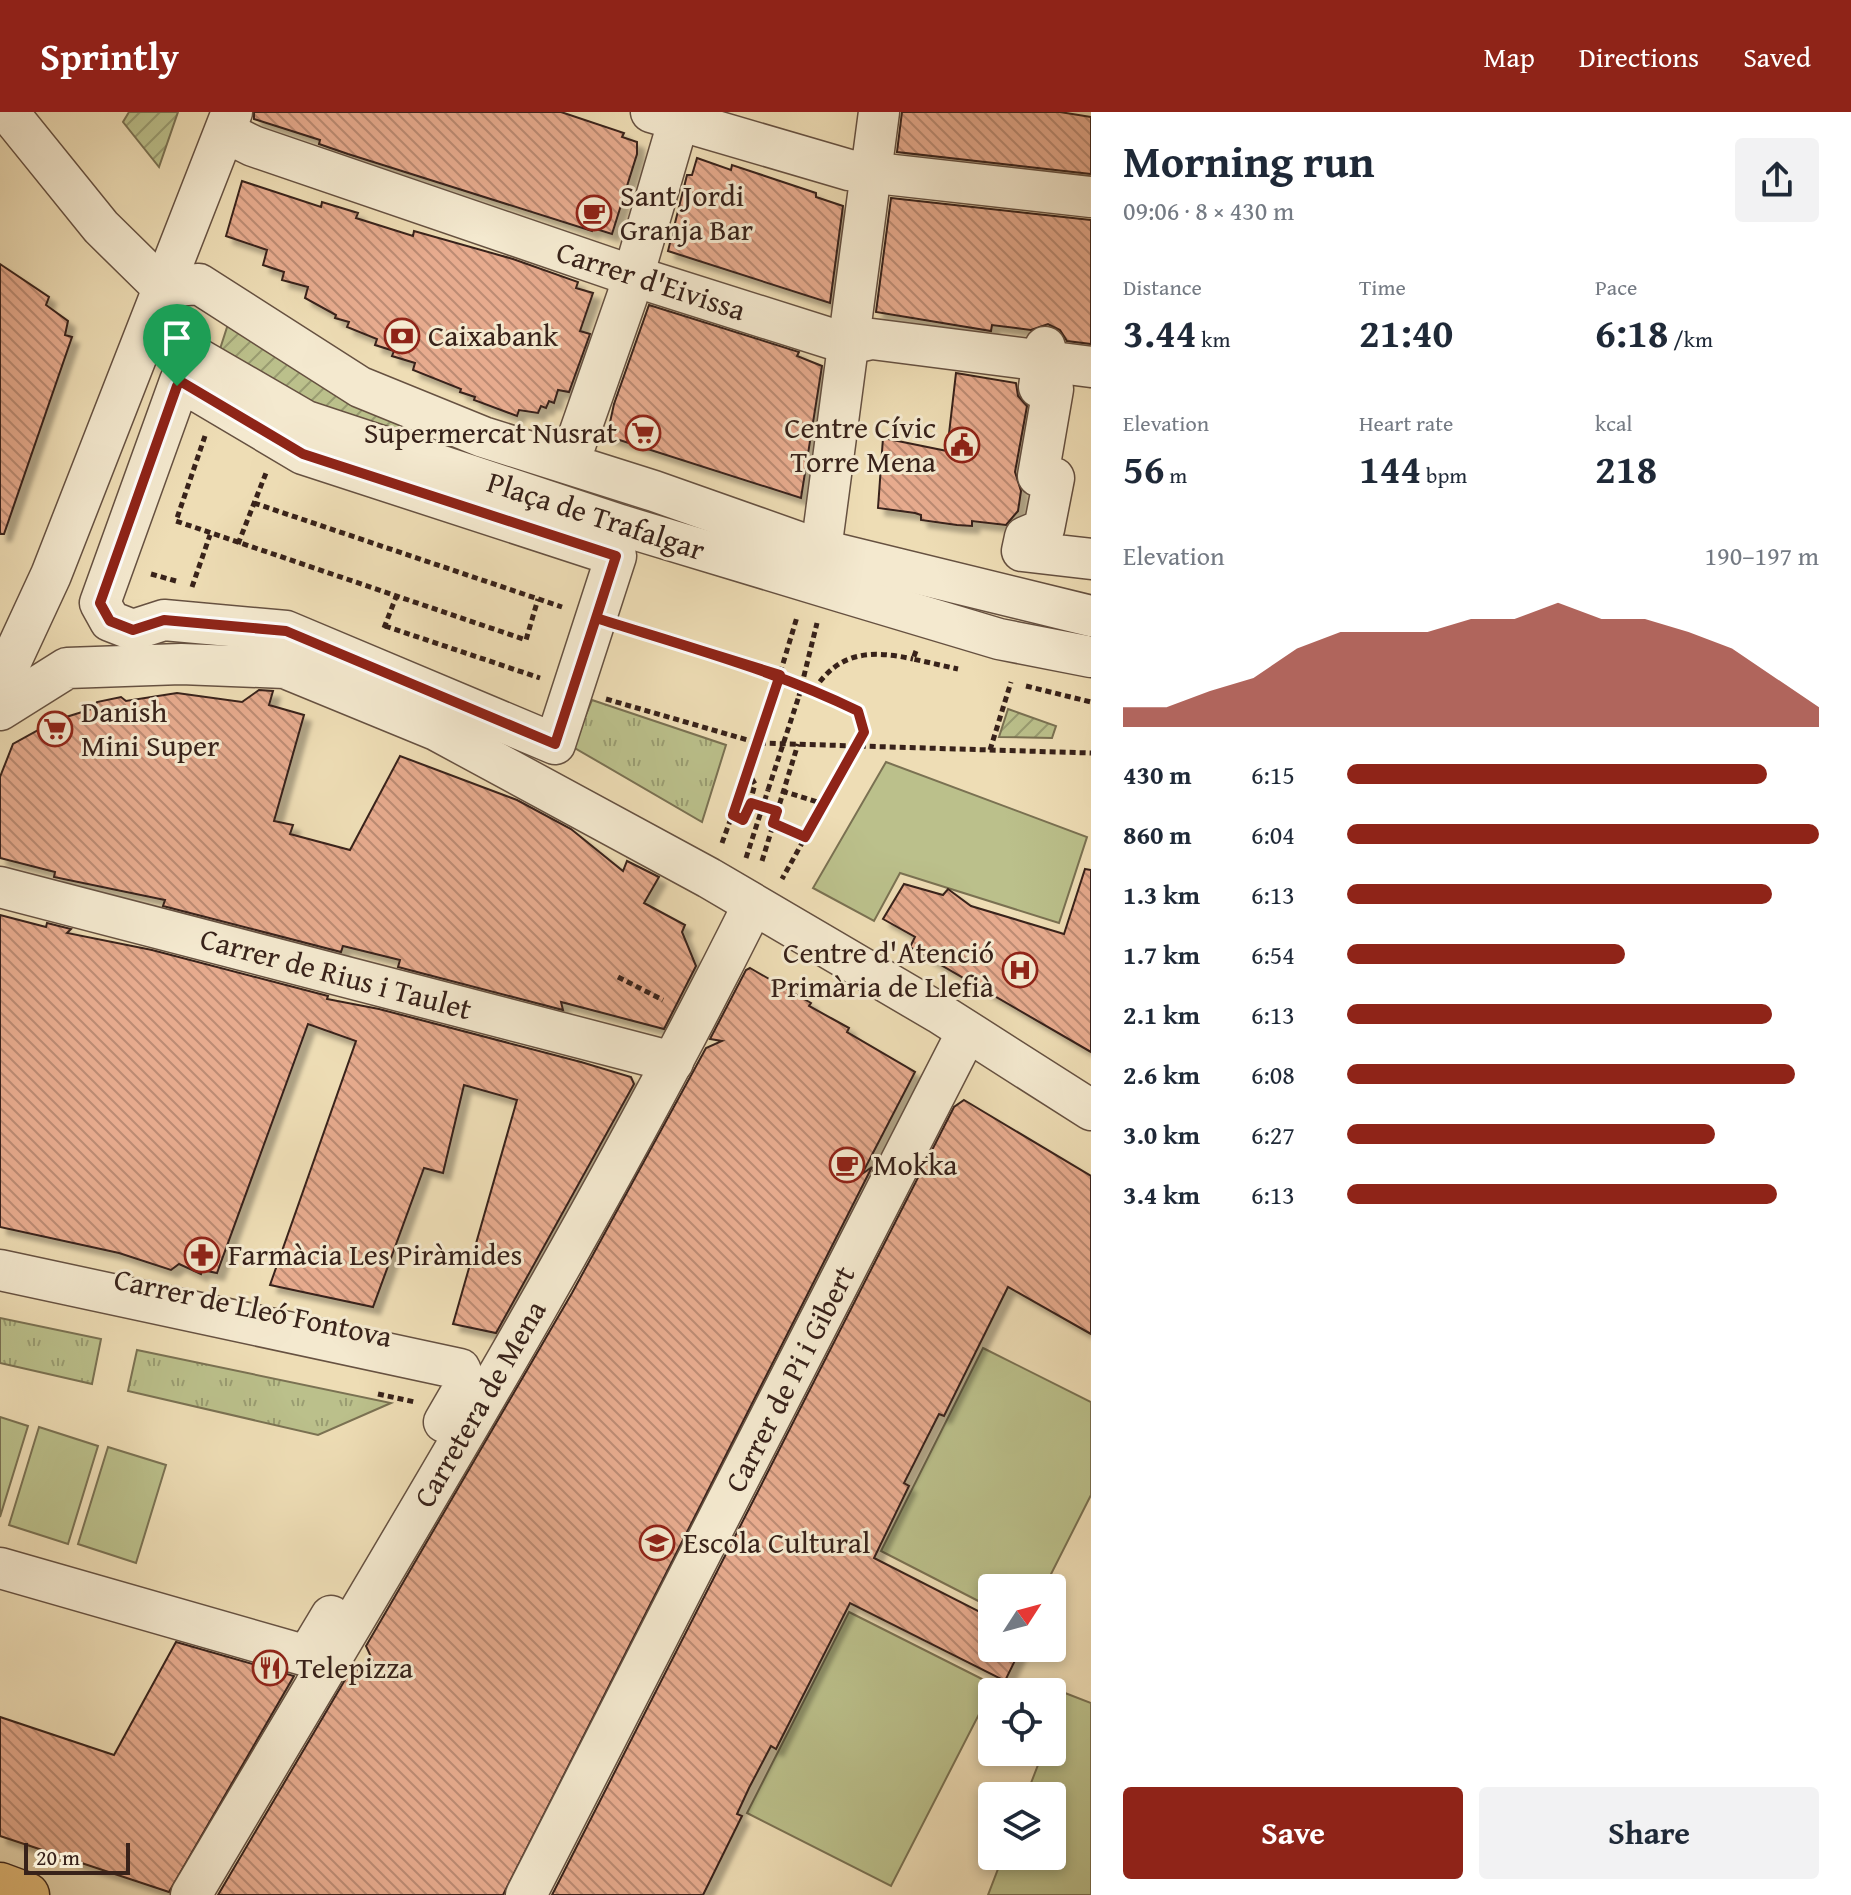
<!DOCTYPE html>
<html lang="en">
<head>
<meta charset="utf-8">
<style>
	body { margin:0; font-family:"Gentium Book Plus",serif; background:#f2f2f3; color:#1f2937; height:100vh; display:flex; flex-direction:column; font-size:30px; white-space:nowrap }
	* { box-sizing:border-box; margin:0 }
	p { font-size:26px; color:#747a83 }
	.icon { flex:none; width:44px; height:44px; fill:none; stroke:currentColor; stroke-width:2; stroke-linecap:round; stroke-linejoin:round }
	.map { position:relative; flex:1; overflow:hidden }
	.drawer { display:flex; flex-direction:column; background:#fff; width:760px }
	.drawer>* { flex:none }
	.needle { width:52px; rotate:54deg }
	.buttons { position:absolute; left:978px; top:1462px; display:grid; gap:16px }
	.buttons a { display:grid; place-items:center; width:88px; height:88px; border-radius:8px; background:#fff; box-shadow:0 4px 12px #0003; font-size:40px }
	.scale { position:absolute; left:24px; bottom:20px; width:106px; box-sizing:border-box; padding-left:8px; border:4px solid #38221a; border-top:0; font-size:22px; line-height:28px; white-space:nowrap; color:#38221a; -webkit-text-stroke:6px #f4e9cf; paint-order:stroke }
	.pin { position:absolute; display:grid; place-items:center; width:68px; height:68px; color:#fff; margin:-82px -34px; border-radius:50% 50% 50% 0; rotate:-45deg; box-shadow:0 0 8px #0007 }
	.pin .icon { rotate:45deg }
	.round { display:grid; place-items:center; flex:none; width:84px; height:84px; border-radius:8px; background:#f2f2f3 }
	.summary { display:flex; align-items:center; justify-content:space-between; height:136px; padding:0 32px }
	h1 { font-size:44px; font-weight:700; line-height:60px }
	.figures { display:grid; grid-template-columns:repeat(3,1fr); gap:12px; height:136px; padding:8px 32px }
	.figures div { display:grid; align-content:center }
	.figures b { font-size:40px; font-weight:700 }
	.figures small { font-size:22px; font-weight:400 }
	.figures p { font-size:22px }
	.chart { height:224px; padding:16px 32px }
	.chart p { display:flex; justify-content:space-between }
	.chart svg { width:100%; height:144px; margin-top:8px; fill:#8f2418; opacity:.7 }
	.button { display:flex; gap:16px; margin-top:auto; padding:16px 32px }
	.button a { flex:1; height:92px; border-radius:8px; background:#8f2418; color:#fff; font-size:32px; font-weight:700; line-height:92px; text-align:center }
	.button a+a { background:#f2f2f3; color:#1f2937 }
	ul { padding:0 32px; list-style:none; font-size:26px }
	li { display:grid; grid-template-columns:128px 96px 1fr; align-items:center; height:60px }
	li i { height:20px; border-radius:10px; background:#8f2418 }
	header { display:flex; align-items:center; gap:48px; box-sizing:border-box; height:112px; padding:0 40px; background:#8f2418; color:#fff }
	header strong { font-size:38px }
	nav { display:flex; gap:44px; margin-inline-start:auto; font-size:28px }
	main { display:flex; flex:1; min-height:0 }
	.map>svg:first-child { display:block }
	.grass { fill:url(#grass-tufts); stroke:#7a7152; stroke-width:2 }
	.garden { fill:url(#garden-furrows); stroke:#7a7152; stroke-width:2 }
	.pitch { fill:#bbc08b; stroke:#7a7152; stroke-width:2 }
	.building { fill:url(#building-back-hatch); stroke:#38221a; stroke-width:2; filter:url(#shadow) }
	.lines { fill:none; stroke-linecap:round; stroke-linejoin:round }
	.minor-casing { stroke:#665141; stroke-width:43 }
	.major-casing { stroke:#38221a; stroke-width:47 }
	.path { stroke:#38221a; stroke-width:5; stroke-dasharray:6 4; stroke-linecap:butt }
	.minor { stroke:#f4e9cf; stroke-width:40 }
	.major { stroke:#e7be7a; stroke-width:44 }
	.path-bridge { stroke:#38221a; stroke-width:5; stroke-dasharray:6 4; stroke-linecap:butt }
	.route-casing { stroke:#fff; stroke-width:16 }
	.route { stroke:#8f2418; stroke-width:10 }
	.labels { text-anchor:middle; stroke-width:6; stroke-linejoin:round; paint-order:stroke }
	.poi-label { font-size:30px; fill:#38221a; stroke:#f4e9cf; text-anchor:start }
	.street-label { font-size:30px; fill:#38221a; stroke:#f4e9cf }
</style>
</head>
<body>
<header>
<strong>Sprintly</strong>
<nav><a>Map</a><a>Directions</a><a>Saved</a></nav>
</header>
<main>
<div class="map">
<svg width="1091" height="1783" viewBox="0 0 1091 1783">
	<defs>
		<pattern id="grass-tufts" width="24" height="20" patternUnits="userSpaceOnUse" patternTransform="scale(2)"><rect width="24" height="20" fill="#bbc08b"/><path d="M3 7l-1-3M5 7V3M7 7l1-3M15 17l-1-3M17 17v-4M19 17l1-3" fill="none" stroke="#999c71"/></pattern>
		<pattern id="garden-furrows" width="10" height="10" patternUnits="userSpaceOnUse" patternTransform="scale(2)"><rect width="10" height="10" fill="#bbc08b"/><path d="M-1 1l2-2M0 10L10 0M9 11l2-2" fill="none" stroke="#999c71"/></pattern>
		<pattern id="building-back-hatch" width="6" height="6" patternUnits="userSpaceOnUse" patternTransform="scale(2)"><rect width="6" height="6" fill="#e7ab8e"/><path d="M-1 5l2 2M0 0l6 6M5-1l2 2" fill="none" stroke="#bc8b73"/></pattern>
		<filter id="shadow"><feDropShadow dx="7" dy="7" stdDeviation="2" flood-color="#0004"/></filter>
	</defs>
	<rect width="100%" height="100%" fill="#eeddb5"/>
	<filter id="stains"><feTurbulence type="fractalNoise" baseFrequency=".0025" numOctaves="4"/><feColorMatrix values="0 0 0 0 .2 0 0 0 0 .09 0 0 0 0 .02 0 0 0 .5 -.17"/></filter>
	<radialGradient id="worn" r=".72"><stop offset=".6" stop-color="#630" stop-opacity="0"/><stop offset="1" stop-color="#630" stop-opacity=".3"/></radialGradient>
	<!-- grass -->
	<g class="grass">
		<path d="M592,588L726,633L702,710L573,635Z"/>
		<path d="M0,1206L101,1227L92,1272L0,1251Z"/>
		<path d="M137,1238L391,1291L318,1323L128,1279Z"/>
	</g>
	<!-- garden -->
	<g class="garden">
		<path d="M129,0H178L159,55L123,10Z"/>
		<path d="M230,206L618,384L614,398L300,287L220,237Z"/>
		<path d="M1008,597L1056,614L1052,626L999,625Z"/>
	</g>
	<!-- pitch -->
	<g class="pitch">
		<path d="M886,650L1087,725L1059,811L900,761L874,809L813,776Z"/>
		<path d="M983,1236L1091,1290V1383L1044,1476H992V1496L881,1439Z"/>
		<path d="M0,1305L28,1314L0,1405Z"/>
		<path d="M39,1315L98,1334L68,1432L9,1413Z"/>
		<path d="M108,1335L166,1353L136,1451L78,1432Z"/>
		<path d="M849,1500L994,1573L891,1774L747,1701Z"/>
		<path d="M1065,1581L1091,1591V1783H988L1003,1744H1052V1684H1026L1043,1640H1052V1616Z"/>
	</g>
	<!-- building -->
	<g class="building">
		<path d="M254,0H561L624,21L622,25L637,30V42L612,122L593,116L592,119L348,42L319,32L320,28L254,7Z"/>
		<path d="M902,0H1060L1091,5V62L897,40Z"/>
		<path d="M697,46L731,58L732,53L816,81V85L843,94L830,191L668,139L687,63H692Z"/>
		<path d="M242,69L321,95L322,90L358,101L356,106L413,124L414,119L513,147L578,170L576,176L593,181L580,219L590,222L569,280L558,278L554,291L549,289L546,296L541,294L538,301L519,298L517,304L474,288L475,285L460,280L461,277L413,258L415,251L392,244L394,239L375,233L377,227L347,215L349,210L335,206L336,203L305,186L308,175L282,168L284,160L263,153L267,138L226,124Z"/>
		<path d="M891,86L1091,108V232L1067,229L1060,218L1048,212L1031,218L992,213L991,219L876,200Z"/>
		<path d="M0,152L49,185L46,193L68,209L65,223L72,225L4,422H0Z"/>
		<path d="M649,193L799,240L797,244L822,254L801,386L607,324L614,292Z"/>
		<path d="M956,261L1016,271L1018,284L1027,294L1015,360L1021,379L1018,399L1006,413L972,409V414L957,413L921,408V403L915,401L878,396L883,326L947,339Z"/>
		<path d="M259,578L273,579L269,593L304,603L274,709L293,713L290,722L350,738L400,644L517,688L571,717L623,759L627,749L659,765L644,791L685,813L682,820L696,854L664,917L561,890L563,898L398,855L400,848L343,834L341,840L163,794L165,788L54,765L55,760L0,746V665L13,632L38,618L39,611L62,601L66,605L95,596L97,590L121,585L126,589L177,581L242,590Z"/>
		<path d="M1085,757L1091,758V940L910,835L915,825L883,807L904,772L943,783L948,777L971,794L1064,822Z"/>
		<path d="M0,803L46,815L47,811L71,817L67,821L152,838L328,884L327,887L379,897L581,950L631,965L634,972L496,1221L453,1212L517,988L464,973L443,1061L424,1056L373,1195L270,1173L356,929L308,912L217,1161L202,1158L201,1162L179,1152L171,1158L119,1141L0,1115Z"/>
		<path d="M750,856L811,891L809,894L849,916L847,920L915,960L862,1062L872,1055L503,1783H218L352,1556L380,1564L366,1534L572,1181L706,936L722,929L710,927L746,858Z"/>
		<path d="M964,988L1091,1064V1222L1008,1175L944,1304L939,1302L904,1371L909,1374L874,1446L992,1506V1536H1021L1005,1569L850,1491L776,1637L771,1634L749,1676L737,1702L742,1704L703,1783H552L954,995Z"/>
		<path d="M176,1530L294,1564L169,1780L0,1724V1605L114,1643Z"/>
	</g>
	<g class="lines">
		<!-- minor casing -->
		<g class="minor-casing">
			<g id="minor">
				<path d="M8,0L101,115L162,175"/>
				<path d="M651,0L849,58L1091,85"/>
				<path d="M225,20L253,34L633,164L848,232L872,227L1091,255"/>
				<path d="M162,175L170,224L199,247L306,309L620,413L842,480L999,527L1091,545"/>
				<path d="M162,175L199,172L360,275L483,325L654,379L821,438L1091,504"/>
				<path d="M1045,235L1039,275L1053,277L1038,364L1054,366L1044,417L1025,425L1022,439L1091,447"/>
				<path d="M180,269L303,342L616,444L555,632L286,519L164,508L133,518L110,509L100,491Z"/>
				<path d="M569,351L627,185L681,0"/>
				<path d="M821,438L879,0"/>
				<path d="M0,573L51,463L232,0"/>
				<path d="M0,598L67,556L181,552L285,556L436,618L709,766L939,901L1091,998"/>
				<path d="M0,775L673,950"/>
				<path d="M0,1158L460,1257L466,1272L444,1310"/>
				<path d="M0,1456L307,1544L331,1504"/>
				<path d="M191,1783C384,1456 584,1133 753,793"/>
				<path d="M526,1783L966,922"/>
			</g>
		</g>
		<!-- major casing -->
		<g class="major-casing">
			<path id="major" d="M0,1773L27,1783"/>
		</g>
		<!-- path -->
		<g class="path">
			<path d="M205,324L176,409L526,528L538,487"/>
			<path d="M254,391L562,495"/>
			<path d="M238,432L266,361"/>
			<path d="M151,462L176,469"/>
			<path d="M192,475L210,423"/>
			<path d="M385,514L540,566"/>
			<path d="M384,516L396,485"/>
			<path d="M629,517L780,563L858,599L864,620L782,767"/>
			<path d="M916,539L913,547L958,557"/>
			<path d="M1026,574L1091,590"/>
			<path d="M814,578C839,539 871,538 913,547"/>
			<path d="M799,584L817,511"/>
			<path d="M606,587L758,631L1091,641"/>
			<path d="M990,638L1011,570"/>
			<path d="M782,679L824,692"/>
			<path d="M751,691L776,699"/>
			<path d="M733,703L743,708L746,705L755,672L748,660"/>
			<path d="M773,711L805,725"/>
			<path d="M722,731L763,618L797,505"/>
			<path d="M746,746L768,678"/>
			<path d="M762,749L798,632"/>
			<path d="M618,865L663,888"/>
			<path d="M378,1282L415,1290"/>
		</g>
		<!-- minor -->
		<use href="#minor" class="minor"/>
		<!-- major -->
		<use href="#major" class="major"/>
		<!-- path-bridge -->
		<path class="path-bridge" d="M768,678L799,584"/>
	</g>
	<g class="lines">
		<!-- route casing -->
		<g class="route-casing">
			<path id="route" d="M177,274L100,491L110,509L133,518L164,508L286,519L555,632L596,506L780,563L733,703L743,708L751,691L777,699L773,711L805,725L864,620L858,599C774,558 685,534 596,506L616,444L303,342L180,269L177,274"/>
		</g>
		<!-- route -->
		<use href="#route" class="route"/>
	</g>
	<!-- icons -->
	<defs>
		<g id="cafe-ring" transform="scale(1.8)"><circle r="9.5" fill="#f4e9cf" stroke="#8f2418" stroke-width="1.5"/><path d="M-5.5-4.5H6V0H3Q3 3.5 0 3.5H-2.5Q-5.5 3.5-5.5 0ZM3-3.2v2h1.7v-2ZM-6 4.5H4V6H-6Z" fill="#8f2418"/></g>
		<g id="bank-ring" transform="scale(1.8)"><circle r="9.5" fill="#f4e9cf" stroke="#8f2418" stroke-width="1.5"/><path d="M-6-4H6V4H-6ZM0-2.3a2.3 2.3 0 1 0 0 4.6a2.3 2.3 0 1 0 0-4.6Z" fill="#8f2418"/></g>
		<g id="supermarket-ring" transform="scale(1.8)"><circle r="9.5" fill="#f4e9cf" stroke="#8f2418" stroke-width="1.5"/><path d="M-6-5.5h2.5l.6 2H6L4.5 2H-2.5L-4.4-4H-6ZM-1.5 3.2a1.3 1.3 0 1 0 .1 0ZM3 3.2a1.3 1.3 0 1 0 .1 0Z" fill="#8f2418"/></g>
		<g id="civic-ring" transform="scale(1.8)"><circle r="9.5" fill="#f4e9cf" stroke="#8f2418" stroke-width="1.5"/><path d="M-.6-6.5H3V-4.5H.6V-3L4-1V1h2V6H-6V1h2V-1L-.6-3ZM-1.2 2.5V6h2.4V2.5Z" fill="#8f2418"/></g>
		<g id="hospital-ring" transform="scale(1.8)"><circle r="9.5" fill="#f4e9cf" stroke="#8f2418" stroke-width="1.5"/><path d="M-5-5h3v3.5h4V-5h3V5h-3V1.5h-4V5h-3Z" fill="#8f2418"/></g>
		<g id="pharmacy-ring" transform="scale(1.8)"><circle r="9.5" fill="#f4e9cf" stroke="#8f2418" stroke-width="1.5"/><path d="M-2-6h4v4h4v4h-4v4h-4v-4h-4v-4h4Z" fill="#8f2418"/></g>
		<g id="school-ring" transform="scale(1.8)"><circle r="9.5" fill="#f4e9cf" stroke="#8f2418" stroke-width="1.5"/><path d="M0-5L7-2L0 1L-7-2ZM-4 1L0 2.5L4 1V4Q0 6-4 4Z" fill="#8f2418"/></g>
		<g id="restaurant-ring" transform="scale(1.8)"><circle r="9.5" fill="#f4e9cf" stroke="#8f2418" stroke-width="1.5"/><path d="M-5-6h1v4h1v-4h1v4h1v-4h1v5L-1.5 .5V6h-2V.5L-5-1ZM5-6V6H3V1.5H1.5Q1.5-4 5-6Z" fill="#8f2418"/></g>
	</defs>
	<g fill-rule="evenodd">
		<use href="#cafe-ring" x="594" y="101"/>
		<use href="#bank-ring" x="402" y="224"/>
		<use href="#supermarket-ring" x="643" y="321"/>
		<use href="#civic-ring" x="962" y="333"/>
		<use href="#supermarket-ring" x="55" y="617"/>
		<use href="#hospital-ring" x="1020" y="858"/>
		<use href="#cafe-ring" x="847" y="1053"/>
		<use href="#pharmacy-ring" x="202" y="1143"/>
		<use href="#school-ring" x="657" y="1431"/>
		<use href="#restaurant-ring" x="270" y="1556"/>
	</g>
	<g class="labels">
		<!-- poi labels -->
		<g class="poi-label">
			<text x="620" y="94">Sant Jordi<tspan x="620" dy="34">Granja Bar</tspan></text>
			<text x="428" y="234">Caixabank</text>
			<text x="936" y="326" text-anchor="end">Centre Cívic<tspan x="936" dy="34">Torre Mena</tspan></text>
			<text x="617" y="331" text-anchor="end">Supermercat Nusrat</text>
			<text x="81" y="610">Danish<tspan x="81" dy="34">Mini Super</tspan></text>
			<text x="994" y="851" text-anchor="end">Centre d'Atenció<tspan x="994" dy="34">Primària de Llefià</tspan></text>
			<text x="873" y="1063">Mokka</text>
			<text x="228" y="1153">Farmàcia Les Piràmides</text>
			<text x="683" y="1441">Escola Cultural</text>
			<text x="296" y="1566">Telepizza</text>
		</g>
		<!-- street labels -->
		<g class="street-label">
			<text transform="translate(651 169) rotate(18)" y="10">Carrer d'Eivissa</text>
			<text transform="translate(596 404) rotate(18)" y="10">Plaça de Trafalgar</text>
			<text transform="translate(336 862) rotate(15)" y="10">Carrer de Rius i Taulet</text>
			<text transform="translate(253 1196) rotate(12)" y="10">Carrer de Lleó Fontova</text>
			<text transform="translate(790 1267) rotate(-63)" y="10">Carrer de Pi i Gibert</text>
			<text transform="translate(480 1292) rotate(-60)" y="10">Carretera de Mena</text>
		</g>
	</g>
	<rect width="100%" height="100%" filter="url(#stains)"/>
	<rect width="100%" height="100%" fill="url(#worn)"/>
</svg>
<div class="buttons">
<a><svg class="needle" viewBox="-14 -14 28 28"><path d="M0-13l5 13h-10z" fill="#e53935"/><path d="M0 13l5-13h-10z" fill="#747a83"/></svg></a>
<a><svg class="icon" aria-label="locate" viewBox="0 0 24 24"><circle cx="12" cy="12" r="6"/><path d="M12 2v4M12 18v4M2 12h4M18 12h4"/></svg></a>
<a><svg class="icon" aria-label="layers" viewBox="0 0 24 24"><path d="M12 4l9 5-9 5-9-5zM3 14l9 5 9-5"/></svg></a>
</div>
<div class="scale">20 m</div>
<div class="pin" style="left:177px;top:274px;background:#1e9e55"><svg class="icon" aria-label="arrive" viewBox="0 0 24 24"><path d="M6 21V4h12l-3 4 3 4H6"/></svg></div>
</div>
<section class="drawer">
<div class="summary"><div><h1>Morning run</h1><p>09:06 · 8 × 430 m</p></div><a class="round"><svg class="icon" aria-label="share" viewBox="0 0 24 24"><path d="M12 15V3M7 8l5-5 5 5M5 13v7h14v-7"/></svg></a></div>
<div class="figures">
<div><p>Distance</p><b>3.44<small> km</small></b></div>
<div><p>Time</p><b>21:40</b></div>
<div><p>Pace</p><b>6:18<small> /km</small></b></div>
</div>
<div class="figures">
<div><p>Elevation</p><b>56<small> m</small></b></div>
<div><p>Heart rate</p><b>144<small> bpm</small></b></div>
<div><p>kcal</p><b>218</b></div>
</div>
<div class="chart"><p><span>Elevation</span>190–197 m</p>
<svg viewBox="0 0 160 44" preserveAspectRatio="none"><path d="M0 44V38L10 38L20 33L30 29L40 20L50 15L60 15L70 15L80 11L90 11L100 6L110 11L120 11L130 15L140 20L150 29L160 38V44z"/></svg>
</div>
<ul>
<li><b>430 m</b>6:15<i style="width:89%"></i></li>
<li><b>860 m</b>6:04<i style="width:100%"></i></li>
<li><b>1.3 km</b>6:13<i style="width:90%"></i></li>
<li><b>1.7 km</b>6:54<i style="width:59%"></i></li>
<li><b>2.1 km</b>6:13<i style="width:90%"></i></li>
<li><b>2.6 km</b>6:08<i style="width:95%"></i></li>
<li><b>3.0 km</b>6:27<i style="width:78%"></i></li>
<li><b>3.4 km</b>6:13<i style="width:91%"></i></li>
</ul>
<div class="button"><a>Save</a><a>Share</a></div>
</section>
</main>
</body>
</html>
